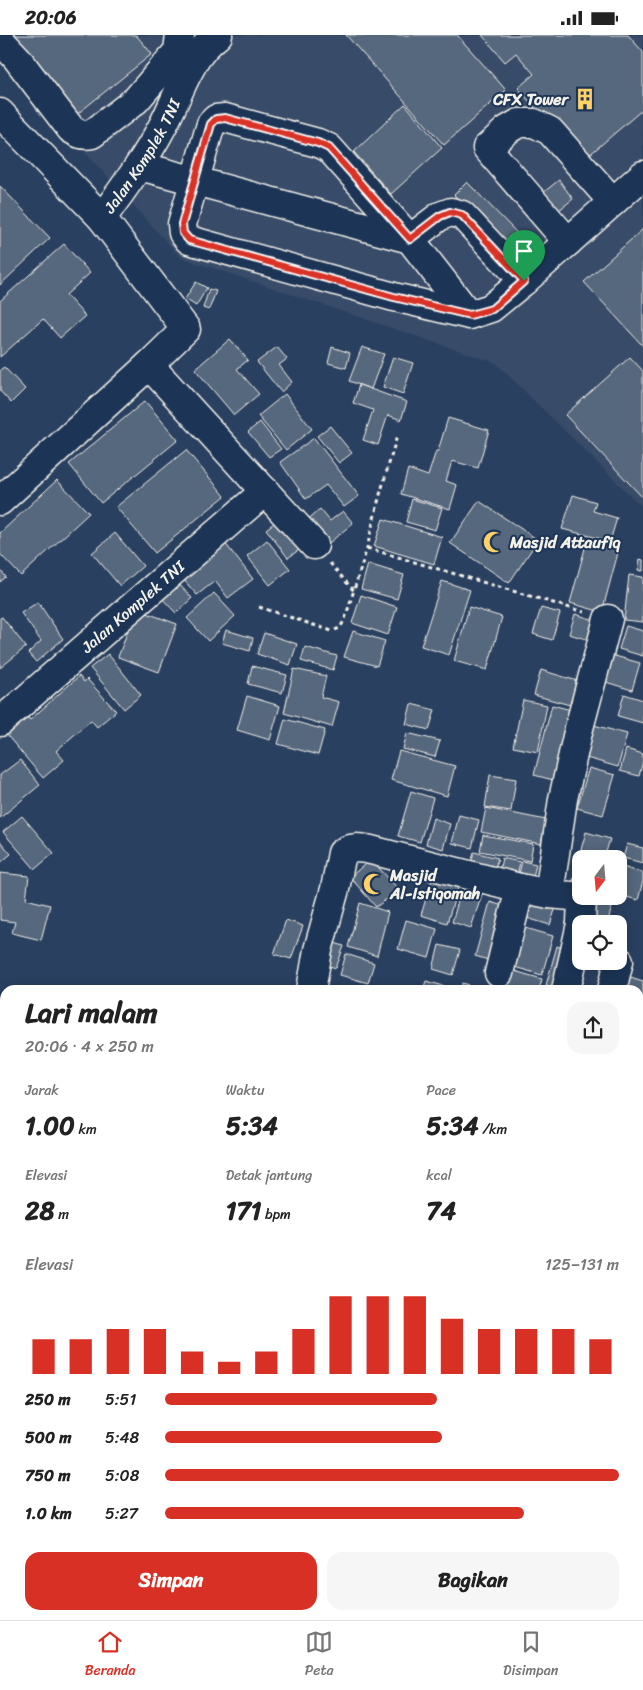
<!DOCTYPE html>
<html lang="id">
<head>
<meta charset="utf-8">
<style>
	body { margin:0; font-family:Sriracha,sans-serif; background:#f6f6f6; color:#222; height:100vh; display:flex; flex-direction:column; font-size:19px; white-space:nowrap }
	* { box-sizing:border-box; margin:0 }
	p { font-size:16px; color:#767676 }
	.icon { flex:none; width:28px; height:28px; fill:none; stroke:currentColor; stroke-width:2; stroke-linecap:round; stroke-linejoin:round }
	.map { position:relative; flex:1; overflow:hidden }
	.sheet { position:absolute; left:0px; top:950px; width:644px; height:635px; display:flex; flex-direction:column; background:#fff; border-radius:15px 15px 0 0; box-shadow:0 2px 12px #0003 }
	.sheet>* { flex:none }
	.needle { width:32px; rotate:196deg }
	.buttons { position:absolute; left:572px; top:815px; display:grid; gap:10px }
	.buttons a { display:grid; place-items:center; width:55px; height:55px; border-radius:10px; background:#fff; box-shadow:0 2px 12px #0003; font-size:25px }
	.pin { position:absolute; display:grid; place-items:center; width:42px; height:42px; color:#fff; margin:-51px -21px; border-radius:50% 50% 50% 0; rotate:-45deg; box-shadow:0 0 5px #0007 }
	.pin .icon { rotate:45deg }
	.round { display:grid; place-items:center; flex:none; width:52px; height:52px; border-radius:15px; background:#f6f6f6 }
	.head { display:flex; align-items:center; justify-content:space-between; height:85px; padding:0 25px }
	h1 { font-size:28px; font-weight:700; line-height:38px }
	.figures { display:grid; grid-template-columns:repeat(3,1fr); gap:8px; height:85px; padding:5px 25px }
	.figures div { display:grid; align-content:center }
	.figures b { font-size:25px; font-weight:700 }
	.figures small { font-size:14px; font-weight:400 }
	.figures p { font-size:14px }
	.chart { height:140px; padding:10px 25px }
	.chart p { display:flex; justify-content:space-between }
	.chart svg { width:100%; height:90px; margin-top:5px; stroke:#d93025; stroke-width:6 }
	.cta { display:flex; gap:10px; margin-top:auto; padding:10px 25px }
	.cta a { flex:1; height:58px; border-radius:15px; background:#d93025; color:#fff; font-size:20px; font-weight:700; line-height:58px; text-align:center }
	.cta a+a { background:#f6f6f6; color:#222 }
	ul { padding:0 25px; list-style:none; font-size:16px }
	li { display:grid; grid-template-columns:80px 60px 1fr; align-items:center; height:38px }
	li i { height:12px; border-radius:6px; background:#d93025 }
	.status { display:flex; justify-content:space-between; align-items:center; height:35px; padding:0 25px; background:#fff; direction:ltr }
	.status svg { height:14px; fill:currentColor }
	.dock { display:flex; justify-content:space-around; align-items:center; height:70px; border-top:1px solid #e0e0e0; background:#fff; font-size:14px; color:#767676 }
	.dock a { display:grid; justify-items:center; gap:2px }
	.dock .selected { color:#d93025 }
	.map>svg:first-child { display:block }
	.built { fill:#374c69 }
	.building { fill:#56677d; stroke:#f4f1e8 }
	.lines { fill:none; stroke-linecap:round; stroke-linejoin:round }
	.minor-casing { stroke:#f4f1e8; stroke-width:31 }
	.path { stroke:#f4f1e8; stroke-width:3; stroke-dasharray:4 4; stroke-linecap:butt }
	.minor { stroke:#1d3557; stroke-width:28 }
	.route-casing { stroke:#fff; stroke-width:10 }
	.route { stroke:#d93025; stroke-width:6 }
	.labels { text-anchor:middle; stroke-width:4; stroke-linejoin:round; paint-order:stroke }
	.poi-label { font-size:16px; font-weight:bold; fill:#f4f1e8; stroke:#1d3557; text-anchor:start }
	.street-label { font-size:16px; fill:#f4f1e8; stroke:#1d3557 }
</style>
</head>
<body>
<div class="status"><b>20:06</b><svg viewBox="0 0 49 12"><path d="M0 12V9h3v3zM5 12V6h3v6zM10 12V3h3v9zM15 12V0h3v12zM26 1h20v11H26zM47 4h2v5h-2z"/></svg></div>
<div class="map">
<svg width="643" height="1585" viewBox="0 0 643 1585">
	<rect width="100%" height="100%" fill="#2a4060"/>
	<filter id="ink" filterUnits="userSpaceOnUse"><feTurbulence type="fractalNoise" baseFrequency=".02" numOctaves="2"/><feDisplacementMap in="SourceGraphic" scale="10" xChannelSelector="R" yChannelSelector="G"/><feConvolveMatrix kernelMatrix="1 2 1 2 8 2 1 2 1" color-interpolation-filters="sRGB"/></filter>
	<g filter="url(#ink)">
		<!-- built -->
		<g class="built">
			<path d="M0,0H643V473L496,328L180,222L0,23Z"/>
			<path d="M0,992L5,1000V1580H639V1146L643,1147V1585H0Z"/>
		</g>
		<!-- building -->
		<g class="building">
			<path d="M0,0H136L152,19L71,84Z"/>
			<path d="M346,0H457L506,55L444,110Z"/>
			<path d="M482,0H628L643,17V74L581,127L518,53L534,39L516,18L505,27Z"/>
			<path d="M405,69L442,113L391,159L354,117Z"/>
			<path d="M559,145L573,164L549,183L534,165Z"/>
			<path d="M467,147L519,200L504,211L454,160Z"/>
			<path d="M0,151L50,203L0,250Z"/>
			<path d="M643,194V311L584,247Z"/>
			<path d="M539,206L549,219L523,233L518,227Z"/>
			<path d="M64,209L90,238L66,260L85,281L60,303L43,284L0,322V266Z"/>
			<path d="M196,247L207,253L196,271L185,264Z"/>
			<path d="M209,254L216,256L209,275L203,273Z"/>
			<path d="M230,304L248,325L237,334L259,359L234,380L195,334Z"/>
			<path d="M277,312L287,324L279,330L292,347L281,357L257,327Z"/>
			<path d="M332,312L350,318L346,333L328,328Z"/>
			<path d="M362,312L384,319L371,354L349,346Z"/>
			<path d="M393,322L413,328L403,359L383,352Z"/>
			<path d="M630,322L643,336V463L565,380Z"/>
			<path d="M4,332L25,354L11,368L0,356V335Z"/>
			<path d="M359,350L407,367L401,385L388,380L378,410L363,405L373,375L353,368Z"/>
			<path d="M285,359L312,394L286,415L258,381Z"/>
			<path d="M145,366L178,405L101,468L69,429Z"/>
			<path d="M448,383L489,395L478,433L452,426L446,446L457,450L450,474L401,459L408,434L428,441L436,416H438Z"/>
			<path d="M260,387L281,414L269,422L248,397Z"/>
			<path d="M330,391L352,418L339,428L317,401Z"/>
			<path d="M314,403L359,461L344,472L326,450L306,464L280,427Z"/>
			<path d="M186,415L225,461L155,518L116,472Z"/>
			<path d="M57,445L89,478L21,541L0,519V498Z"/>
			<path d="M573,460L596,467L593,476L617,483L610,506L562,494Z"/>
			<path d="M412,464L442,473L435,495L406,487Z"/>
			<path d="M479,466L538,505L509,548L450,508Z"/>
			<path d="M320,474L330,486L343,476L353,488L323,513L303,489Z"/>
			<path d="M282,482L304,511L288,523L266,494Z"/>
			<path d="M383,484L442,502L434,529L374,511Z"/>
			<path d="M115,498L143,531L120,551L92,518Z"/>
			<path d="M267,505L290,534L270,550L247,521Z"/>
			<path d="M587,506L619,514L602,577L570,568Z"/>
			<path d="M225,508L253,544L228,563L215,546L197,560L182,543Z"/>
			<path d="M640,524L643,525V536L638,535Z"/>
			<path d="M368,529L404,540L397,564L361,554Z"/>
			<path d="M0,535L6,542L0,547Z"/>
			<path d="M629,540L643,542V587L624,585Z"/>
			<path d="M173,543L192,563L176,578L156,557Z"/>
			<path d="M442,546L470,555L449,620L421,611Z"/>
			<path d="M214,558L235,581L208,606L187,583Z"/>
			<path d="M361,560L397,572L388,600L352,588Z"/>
			<path d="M38,567L63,604L36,627L28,618L41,606L21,578Z"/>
			<path d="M469,572L502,582L487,635L454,626Z"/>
			<path d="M541,573L560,578L552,605L533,599Z"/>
			<path d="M136,574L177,589L159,637L118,622Z"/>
			<path d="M575,579L601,587L596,607L569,599Z"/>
			<path d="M2,582L26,612L0,633V583Z"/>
			<path d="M626,591L643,596V621L619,614Z"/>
			<path d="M226,595L253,603L250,616L222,608Z"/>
			<path d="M353,596L385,606L377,631L344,622Z"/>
			<path d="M264,598L297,609L290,630L257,619Z"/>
			<path d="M305,612L337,621L333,635L301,626Z"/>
			<path d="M604,618L640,628L632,655L596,644Z"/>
			<path d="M108,619L141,660L124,674L90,633Z"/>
			<path d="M252,631L287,640L282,658L248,649Z"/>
			<path d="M294,634L326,641L321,662L339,667L332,692L284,678Z"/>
			<path d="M541,635L584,648L577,672L534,660Z"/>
			<path d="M79,641L84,647L87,644L116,676L97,692L91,685L56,716L64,725L43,743L0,692L20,674L30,685Z"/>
			<path d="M624,659L643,665V688L618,681Z"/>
			<path d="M247,661L280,671L270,705L237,695Z"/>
			<path d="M523,665L547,670L538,717L513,712Z"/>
			<path d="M411,669L435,675L429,695L406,689Z"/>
			<path d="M552,670L575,676L557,746L534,740Z"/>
			<path d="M285,684L325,695L318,720L278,709Z"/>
			<path d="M586,688L627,699L618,732L576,720Z"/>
			<path d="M407,698L440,706L435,722L403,714Z"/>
			<path d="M626,714L643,719V726L639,741L620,736Z"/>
			<path d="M399,716L455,731L447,761L391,745Z"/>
			<path d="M20,725L40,750L0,783V740Z"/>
			<path d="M589,733L615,740L603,780L577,773Z"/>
			<path d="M490,740L516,744L511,776L485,772Z"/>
			<path d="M411,756L433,763L420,807L398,801Z"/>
			<path d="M486,773L546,785L541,809L481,797Z"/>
			<path d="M459,780L479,785L472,813L452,808Z"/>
			<path d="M22,781L54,818L35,834L3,797Z"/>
			<path d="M433,783L450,789L443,814L426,809Z"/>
			<path d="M586,797L610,804L604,824H581V837L575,835Z"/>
			<path d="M483,800L533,809L530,826L480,816Z"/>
			<path d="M0,806L11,819L0,828Z"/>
			<path d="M627,809L643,813V828L623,823Z"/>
			<path d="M474,817L498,823L492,842L469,835Z"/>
			<path d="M502,823L520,827L515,850L497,846Z"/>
			<path d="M371,824L399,855L376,872L350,842Z"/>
			<path d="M522,826L536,829L531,850L517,847Z"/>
			<path d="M619,831L643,838V846L638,865L619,860Z"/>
			<path d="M0,838L29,841L26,864L50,870L41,905L12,898L15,887L0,885Z"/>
			<path d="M574,842L581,844V861L570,858Z"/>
			<path d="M432,844L458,852L447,888L421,880Z"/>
			<path d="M462,853L482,859L471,893L452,887Z"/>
			<path d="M524,855L558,866L550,890L517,880Z"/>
			<path d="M490,867L513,874L498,928L475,921Z"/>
			<path d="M360,868L388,877L377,921L348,912Z"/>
			<path d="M589,868L612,872L607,889H586Z"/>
			<path d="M286,885L303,891L291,924L274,919Z"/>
			<path d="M406,885L437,894L429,923L398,914Z"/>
			<path d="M522,892L553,901L542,940L511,931Z"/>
			<path d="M325,905L344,911L336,933L317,927Z"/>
			<path d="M439,910L460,915L453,940L433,934Z"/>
			<path d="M557,911L572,917L563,954L546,950Z"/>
			<path d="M346,919L374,928L368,948L340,940Z"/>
			<path d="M504,933L542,944L539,955H515L499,951Z"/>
			<path d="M621,939L643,946V972L639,970V955H615Z"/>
			<path d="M426,946L458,955H423Z"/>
			<path d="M463,948L469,950L467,955H460Z"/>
			<path d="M483,951L496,955H481Z"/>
			<path d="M639,978L643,979V988L639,1002Z"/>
			<path d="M639,1020L643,1021V1058L639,1057Z"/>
			<path d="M639,1209L643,1210V1307L639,1306Z"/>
			<path d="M639,1209L643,1210V1307L639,1306Z"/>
			<path d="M639,1348L643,1349V1360L639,1372Z"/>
			<path d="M643,1382V1404L639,1403V1395Z"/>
			<path d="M639,1415L643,1416V1511L639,1510Z"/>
			<path d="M252,1580H266L265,1585L252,1584Z"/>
		</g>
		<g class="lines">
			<!-- minor casing -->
			<g class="minor-casing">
				<g id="minor">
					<path d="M0,5L16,22L71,94C79,99 83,101 92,99L136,65L178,16L180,0"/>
					<path d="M0,78L102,183L186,294L149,330L0,466"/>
					<path d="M140,131L410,204L440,181L451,177L462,180L524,246"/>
					<path id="s1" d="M102,183C123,154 144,126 161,94C179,62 187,23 218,0"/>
					<path d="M568,207L487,113L507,95L519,88H534L550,96L613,167"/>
					<path d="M469,280L410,204L329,113L318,108L225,83L216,84L211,89L182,189L183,198L189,205L394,262L469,280L491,273L524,246L643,140"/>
					<path d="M149,330L314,510"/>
					<path id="s2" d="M0,687L265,456"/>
					<path d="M549,859L563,764L578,697L608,584"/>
					<path d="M499,938L520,853"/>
					<path d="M311,955L318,915L335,854L342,818C350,811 361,813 371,815L520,853L549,859L582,862L581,889"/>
					<path d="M566,955L581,889"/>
					<path d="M612,955L619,926"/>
					<path d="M0,1023L5,1031"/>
					<path d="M639,1062L643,1063"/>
					<path d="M639,1151L643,1152"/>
					<path d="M0,1222L5,1219"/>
					<path d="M639,1526L643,1527"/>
					<path d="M173,1580L174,1585"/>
					<path d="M199,1580L208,1585"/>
				</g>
			</g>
			<!-- path -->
			<g class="path">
				<path d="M367,513L584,577"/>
				<path d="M330,528L354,556"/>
				<path d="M259,572L332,596L340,593L345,584L367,513L379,463L397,401"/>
			</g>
			<!-- minor -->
			<use href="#minor" class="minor"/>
		</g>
	</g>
	<g class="lines" filter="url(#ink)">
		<!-- route casing -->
		<g class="route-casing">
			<path id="route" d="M225,83L318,108L329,113L410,204L440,181L450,177L462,180L524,246L492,274L470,280L394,262L189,205L183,198L182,189L211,89L216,84Z"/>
		</g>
		<!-- route -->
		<use href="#route" class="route"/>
	</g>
	<!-- icons -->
	<defs>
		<g id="building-bare" transform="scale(1.725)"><path d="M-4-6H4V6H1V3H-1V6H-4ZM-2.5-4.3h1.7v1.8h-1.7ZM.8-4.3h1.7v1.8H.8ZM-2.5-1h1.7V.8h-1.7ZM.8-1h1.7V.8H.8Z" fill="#ffd166" stroke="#1d3557" stroke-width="2.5" paint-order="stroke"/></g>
		<g id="mosque-bare" transform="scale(1.725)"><path d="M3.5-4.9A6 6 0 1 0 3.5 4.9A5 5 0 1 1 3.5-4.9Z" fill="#ffd166" stroke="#1d3557" stroke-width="2.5" paint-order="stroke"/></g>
	</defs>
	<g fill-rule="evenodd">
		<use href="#building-bare" x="585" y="64"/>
		<use href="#mosque-bare" x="494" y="507"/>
		<use href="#mosque-bare" x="374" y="849"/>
	</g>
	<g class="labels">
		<!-- poi labels -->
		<g class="poi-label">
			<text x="568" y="70" text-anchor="end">CFX Tower</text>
			<text x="510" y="513">Masjid Attaufiq</text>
			<text x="390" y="846">Masjid<tspan x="390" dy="18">Al-Istiqomah</tspan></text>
		</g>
		<!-- street labels -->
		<g class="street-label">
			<text dy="6" stroke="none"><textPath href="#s1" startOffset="74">Jalan Komplek TNI</textPath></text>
			<text dy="6" stroke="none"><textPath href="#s2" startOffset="176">Jalan Komplek TNI</textPath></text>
		</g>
	</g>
</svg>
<div class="buttons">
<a><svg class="needle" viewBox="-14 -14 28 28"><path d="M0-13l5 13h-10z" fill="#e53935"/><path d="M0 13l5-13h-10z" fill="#767676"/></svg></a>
<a><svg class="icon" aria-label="locate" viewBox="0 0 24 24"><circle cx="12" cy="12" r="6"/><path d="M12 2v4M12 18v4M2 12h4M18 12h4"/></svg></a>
</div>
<div class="pin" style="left:524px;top:246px;background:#1e9e55"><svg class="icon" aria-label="arrive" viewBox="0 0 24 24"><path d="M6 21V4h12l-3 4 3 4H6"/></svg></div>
<section class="sheet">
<div class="head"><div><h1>Lari malam</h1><p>20:06 · 4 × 250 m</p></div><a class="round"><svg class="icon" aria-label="share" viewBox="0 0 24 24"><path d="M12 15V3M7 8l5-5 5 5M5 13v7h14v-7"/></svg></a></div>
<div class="figures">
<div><p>Jarak</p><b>1.00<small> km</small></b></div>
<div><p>Waktu</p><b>5:34</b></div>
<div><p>Pace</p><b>5:34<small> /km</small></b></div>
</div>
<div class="figures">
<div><p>Elevasi</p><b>28<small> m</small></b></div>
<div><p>Detak jantung</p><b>171<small> bpm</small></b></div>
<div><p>kcal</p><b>74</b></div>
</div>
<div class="chart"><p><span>Elevasi</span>125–131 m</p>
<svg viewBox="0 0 160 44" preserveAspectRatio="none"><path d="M5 44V27M15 44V27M25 44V22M35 44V22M45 44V33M55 44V38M65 44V33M75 44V22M85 44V6M95 44V6M105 44V6M115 44V17M125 44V22M135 44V22M145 44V22M155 44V27"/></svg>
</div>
<ul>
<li><b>250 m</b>5:51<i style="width:60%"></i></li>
<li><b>500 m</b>5:48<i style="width:61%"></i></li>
<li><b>750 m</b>5:08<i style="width:100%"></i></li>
<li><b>1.0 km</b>5:27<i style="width:79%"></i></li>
</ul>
<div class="cta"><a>Simpan</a><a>Bagikan</a></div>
</section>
</div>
<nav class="dock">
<a class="selected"><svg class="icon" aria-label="home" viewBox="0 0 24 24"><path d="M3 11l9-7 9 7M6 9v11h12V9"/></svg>Beranda</a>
<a><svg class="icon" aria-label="map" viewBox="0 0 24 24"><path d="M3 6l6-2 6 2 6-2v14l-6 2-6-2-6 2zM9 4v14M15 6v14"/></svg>Peta</a>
<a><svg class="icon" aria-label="saved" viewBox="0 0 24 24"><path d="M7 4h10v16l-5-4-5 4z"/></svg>Disimpan</a>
</nav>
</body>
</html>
